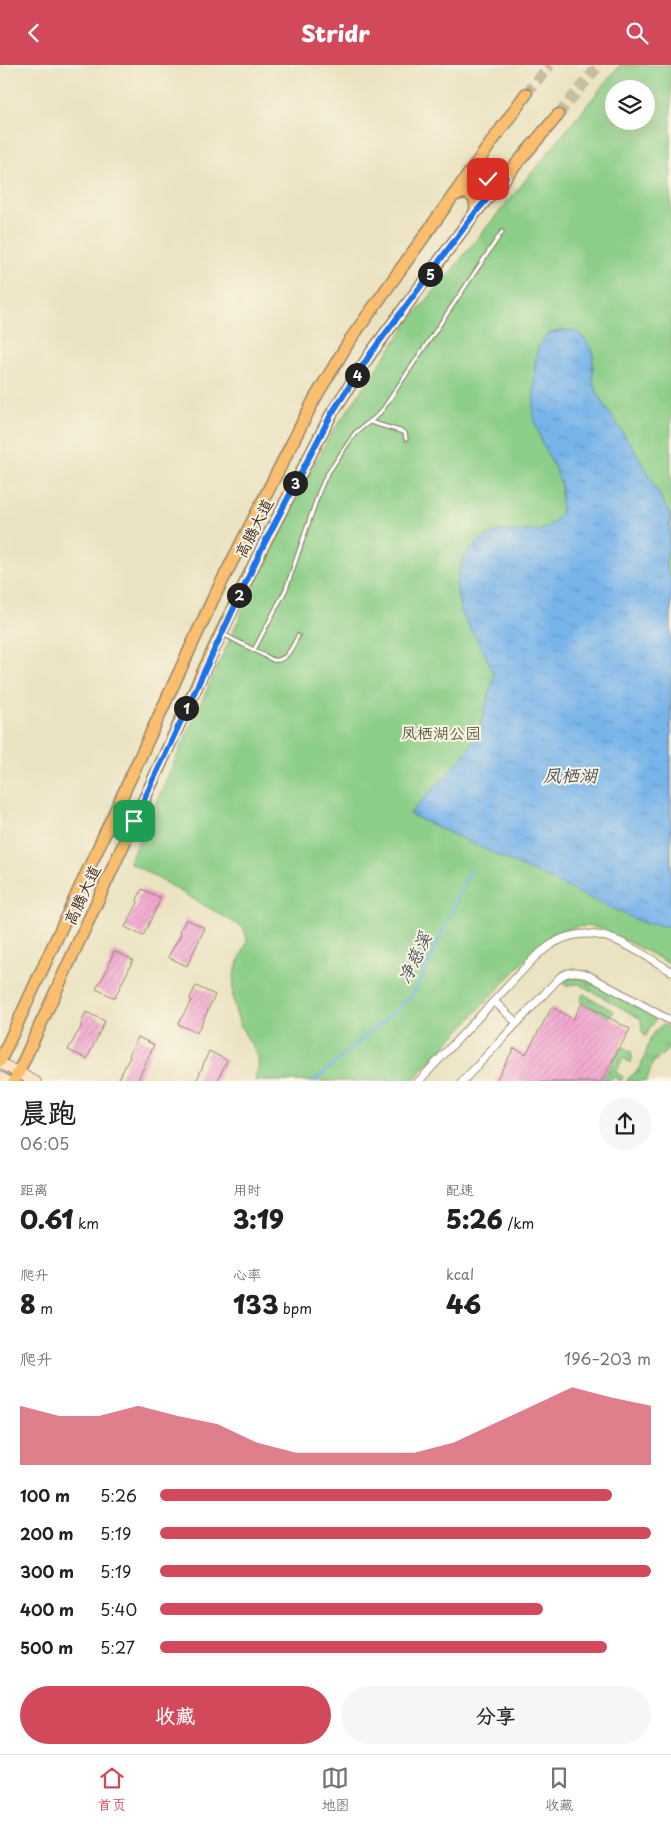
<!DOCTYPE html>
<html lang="zh">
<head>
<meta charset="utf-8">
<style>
	body { margin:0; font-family:"Playpen Sans","LXGW WenKai TC",sans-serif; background:#f6f6f6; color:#202124; height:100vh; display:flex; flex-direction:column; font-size:19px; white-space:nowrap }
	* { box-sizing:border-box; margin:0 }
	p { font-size:16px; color:#757577 }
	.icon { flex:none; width:28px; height:28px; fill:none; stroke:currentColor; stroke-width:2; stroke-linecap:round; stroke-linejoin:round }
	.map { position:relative; height:1016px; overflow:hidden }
	.sheet { display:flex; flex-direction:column; background:#fff; flex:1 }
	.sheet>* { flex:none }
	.tools { position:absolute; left:605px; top:15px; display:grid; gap:10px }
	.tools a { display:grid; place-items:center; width:50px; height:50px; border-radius:50%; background:#fff; box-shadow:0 5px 20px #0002; font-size:25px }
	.pin { position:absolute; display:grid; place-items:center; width:42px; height:42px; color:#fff; margin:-21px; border-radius:10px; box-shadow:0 2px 8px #0006 }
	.km { position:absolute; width:25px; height:25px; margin:-12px; border-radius:50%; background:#222; color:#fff; font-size:14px; line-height:25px; text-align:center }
	.round { display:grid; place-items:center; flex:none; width:52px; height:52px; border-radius:26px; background:#f6f6f6 }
	.head { display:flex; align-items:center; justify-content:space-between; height:85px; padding:0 20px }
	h1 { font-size:28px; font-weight:800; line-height:38px }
	.stats { display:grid; grid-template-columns:repeat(3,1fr); gap:8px; height:85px; padding:5px 20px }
	.stats div { display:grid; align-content:center }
	.stats b { font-size:25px; font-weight:800 }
	.stats small { font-size:14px; font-weight:400 }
	.stats p { font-size:14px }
	.chart { height:140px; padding:10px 20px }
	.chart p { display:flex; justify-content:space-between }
	.chart svg { width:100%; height:90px; margin-top:5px; fill:#d1495b; opacity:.7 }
	.button { display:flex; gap:10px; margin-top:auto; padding:10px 20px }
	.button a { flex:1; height:58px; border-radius:30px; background:#d1495b; color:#fff; font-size:20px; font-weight:800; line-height:58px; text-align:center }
	.button a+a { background:#f6f6f6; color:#202124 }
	ul { padding:0 20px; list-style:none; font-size:16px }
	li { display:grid; grid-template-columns:80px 60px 1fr; align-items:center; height:38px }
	li i { height:12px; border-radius:6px; background:#d1495b }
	header { display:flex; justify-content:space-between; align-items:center; height:65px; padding:0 20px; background:#d1495b; color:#fff; font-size:22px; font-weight:800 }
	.tabs { display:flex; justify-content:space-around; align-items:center; height:70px; border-top:1px solid #e0e0e0; background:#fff; font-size:14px; color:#757577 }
	.tabs a { display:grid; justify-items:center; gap:2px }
	.tabs .current { color:#d1495b }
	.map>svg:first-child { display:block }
	.grass { fill:url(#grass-tufts); stroke:#637c52 }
	.green { fill:#8bce87; stroke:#637c52; fill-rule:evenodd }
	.water { fill:url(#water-ripples); stroke:#596f84 }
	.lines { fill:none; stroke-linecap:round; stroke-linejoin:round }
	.stream { stroke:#77b4ea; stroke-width:2.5 }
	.building { fill:url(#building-hatch) }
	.primary-tunnel { stroke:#c7bda0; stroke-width:11; stroke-dasharray:11 5.5; stroke-linecap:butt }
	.lane-casing { stroke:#92866f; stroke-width:5.5 }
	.street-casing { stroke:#92866f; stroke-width:9 }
	.secondary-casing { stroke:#92866f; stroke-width:12 }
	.primary-casing { stroke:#92866f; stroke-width:14 }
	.lane { stroke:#fff; stroke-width:3 }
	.street { stroke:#fff; stroke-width:7 }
	.secondary { stroke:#fde5c5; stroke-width:10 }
	.primary { stroke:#fbbe6e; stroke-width:11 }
	.route-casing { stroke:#fff; stroke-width:10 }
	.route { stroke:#1a73e8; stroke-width:6 }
	.labels { text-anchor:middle; stroke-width:4; stroke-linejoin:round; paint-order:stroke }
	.street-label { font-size:16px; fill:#3b2a1e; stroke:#fcf5e5 }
	.park-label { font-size:16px; fill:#535b3e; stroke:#fcf5e5 }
	.water-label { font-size:18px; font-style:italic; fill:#4d535b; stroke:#fcf5e5 }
</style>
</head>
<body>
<header><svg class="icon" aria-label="back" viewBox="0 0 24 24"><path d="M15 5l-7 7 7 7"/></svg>Stridr<svg class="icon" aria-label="search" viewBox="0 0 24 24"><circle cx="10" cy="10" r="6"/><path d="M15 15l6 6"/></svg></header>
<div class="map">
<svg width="671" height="1017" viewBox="0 0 671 1017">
	<defs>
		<pattern id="grass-tufts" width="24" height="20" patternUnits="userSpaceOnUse" patternTransform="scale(1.25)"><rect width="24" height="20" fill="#8bce87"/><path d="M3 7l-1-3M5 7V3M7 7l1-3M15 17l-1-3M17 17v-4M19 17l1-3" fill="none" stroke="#73a76e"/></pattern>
		<pattern id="water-ripples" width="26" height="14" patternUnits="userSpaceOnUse" patternTransform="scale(1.25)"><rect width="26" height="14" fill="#77b4ea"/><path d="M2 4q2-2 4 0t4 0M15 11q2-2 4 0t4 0" fill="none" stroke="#6393bd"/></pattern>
		<pattern id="building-hatch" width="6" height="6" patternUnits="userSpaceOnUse" patternTransform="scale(1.25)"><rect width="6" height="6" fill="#f2a5d0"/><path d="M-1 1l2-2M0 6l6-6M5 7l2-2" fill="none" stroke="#d08eb2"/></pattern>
	</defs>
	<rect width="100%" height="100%" fill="#fcf5e5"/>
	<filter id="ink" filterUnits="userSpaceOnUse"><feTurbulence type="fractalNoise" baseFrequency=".02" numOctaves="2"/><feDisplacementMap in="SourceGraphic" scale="10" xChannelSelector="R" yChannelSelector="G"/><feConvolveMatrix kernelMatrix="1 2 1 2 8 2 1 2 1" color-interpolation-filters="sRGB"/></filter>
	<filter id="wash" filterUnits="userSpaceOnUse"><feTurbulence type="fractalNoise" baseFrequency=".0096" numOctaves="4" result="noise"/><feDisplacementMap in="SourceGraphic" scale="20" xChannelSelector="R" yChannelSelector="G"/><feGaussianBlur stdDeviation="1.12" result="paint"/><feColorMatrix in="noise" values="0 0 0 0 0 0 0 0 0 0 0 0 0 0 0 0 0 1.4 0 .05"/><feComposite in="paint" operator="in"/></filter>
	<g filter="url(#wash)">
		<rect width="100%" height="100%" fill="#eae2c0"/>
		<!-- grass -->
		<g class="grass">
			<path d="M570,912L585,914L656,953L645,972L642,966L641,954L579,919L567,920L561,917Z"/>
			<path d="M583,929L614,946L610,953L580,936Z"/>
			<path d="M663,960L671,962V982L653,998L646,1016H626C630,1011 636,1008 640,1002C649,988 646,968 663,960Z"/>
			<path d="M624,982L631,987L632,992L631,998L623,993L616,1007L623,1012L621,1016L613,1012L610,1016H602L620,983Z"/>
		</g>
		<!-- green -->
		<path class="green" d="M620,0H671V899L603,864C579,857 560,864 540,879L412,1016H255C257,1008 260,998 257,990C254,982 248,976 245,969C239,959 234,944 233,932C232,921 234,908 238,897C244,884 252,875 242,862L129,797L271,483L299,427L332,368L408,258ZM614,24H646V56H614Z"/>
		<!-- water -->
		<path class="water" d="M560,265L574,266L584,273L593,286V317L600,333L641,395L670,450V469L666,497L668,508L671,512V862L643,858L409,749L464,691L478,668L494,611L485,589L461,548L456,519L464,491L485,472L498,466H538L551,460L561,448V419L555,404L542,378L533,350L535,299L538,282L546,270Z"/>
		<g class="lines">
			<!-- stream -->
			<path class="stream" d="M313,1017L410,933L419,919L471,803"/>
		</g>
		<g id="blocks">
			<!-- building -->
			<g class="building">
				<path d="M142,824L161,833L143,871L125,862L138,838L137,835Z"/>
				<path d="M186,854L205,863L187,901L168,892L181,869L180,866Z"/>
				<path d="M114,886L133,895L115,933L96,924L109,901V898Z"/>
				<path d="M196,921L215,930L197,968L178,959L191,936L190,933Z"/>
				<path d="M582,938L630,964L601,1017H495L514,983L526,989L552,942L573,954Z"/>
				<path d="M86,947L105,956L87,994L68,985L81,962V959Z"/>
				<path d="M138,972L154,980L137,1017H117L130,992L129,990Z"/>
				<path d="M209,986L227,995L217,1017H196Z"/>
			</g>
		</g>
	</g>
	<g filter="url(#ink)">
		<use href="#blocks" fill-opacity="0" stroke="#92866f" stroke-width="1"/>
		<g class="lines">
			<!-- primary-tunnel -->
			<g class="primary-tunnel">
				<path d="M526,29L550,0"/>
				<path d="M558,50L599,0"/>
			</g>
			<!-- lane casing -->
			<g class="lane-casing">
				<g id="lane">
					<path d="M370,357L400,366L405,368L406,374"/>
					<path d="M223,569L273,595C287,597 292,582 298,571"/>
					<path d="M254,585L286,524L319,427L326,411L355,368L377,351L383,344L502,167"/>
				</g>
			</g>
			<!-- street casing -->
			<g class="street-casing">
				<g id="street">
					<path d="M494,936L517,958"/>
					<path d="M418,1017L535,892C546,883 557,874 571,871C606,861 643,890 671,906"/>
					<path d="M462,1017L561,911C570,906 576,906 586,909L671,956"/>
				</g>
			</g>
			<!-- secondary casing -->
			<g class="secondary-casing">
				<g id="secondary">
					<path d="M0,998L36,1017"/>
					<path d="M0,1012L9,1017"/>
				</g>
			</g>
			<!-- primary casing -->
			<g class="primary-casing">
				<g id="primary">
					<path d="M481,93C478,105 481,112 493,115L505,112"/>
					<path d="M455,130L466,127C475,132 477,137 475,148"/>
					<path d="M0,996L212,536L315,333L350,275L526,29"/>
					<path d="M14,1017L221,568L262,483L332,348L371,288L475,148L558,50"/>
				</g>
			</g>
			<!-- lane -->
			<use href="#lane" class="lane"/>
			<!-- street -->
			<use href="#street" class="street"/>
			<!-- secondary -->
			<use href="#secondary" class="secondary"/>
			<!-- primary -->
			<use href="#primary" class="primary"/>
		</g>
	</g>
	<g class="lines" filter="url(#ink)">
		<!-- route casing -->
		<g class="route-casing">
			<path id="route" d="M134,756L262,483L332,348L371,288L475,148L506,112L498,115L488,114"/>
		</g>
		<!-- route -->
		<use href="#route" class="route"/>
	</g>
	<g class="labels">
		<!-- street labels -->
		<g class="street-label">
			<text transform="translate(254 463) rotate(-63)" y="6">高腾大道</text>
			<text transform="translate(82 830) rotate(-65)" y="6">高腾大道</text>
		</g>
		<!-- park labels -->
		<g class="park-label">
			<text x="441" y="674">凤栖湖公园</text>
		</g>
		<!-- water labels -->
		<g class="water-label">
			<text x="570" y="717">凤栖湖</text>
			<text transform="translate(415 893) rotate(-65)" y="6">净慈溪</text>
		</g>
	</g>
</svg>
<div class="tools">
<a><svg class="icon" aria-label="layers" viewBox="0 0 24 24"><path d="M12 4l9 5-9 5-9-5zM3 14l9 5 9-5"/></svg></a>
</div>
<div class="pin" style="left:134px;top:756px;background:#1e9e55"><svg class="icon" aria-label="arrive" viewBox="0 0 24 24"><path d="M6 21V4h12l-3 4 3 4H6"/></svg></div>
<div class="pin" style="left:488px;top:114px;background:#d93025"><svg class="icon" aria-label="check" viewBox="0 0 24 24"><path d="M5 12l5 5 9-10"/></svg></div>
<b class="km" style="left:186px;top:643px">1</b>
<b class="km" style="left:239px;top:530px">2</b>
<b class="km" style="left:295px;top:418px">3</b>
<b class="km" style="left:357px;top:310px">4</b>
<b class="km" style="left:430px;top:209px">5</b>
</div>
<section class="sheet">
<div class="head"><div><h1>晨跑</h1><p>06:05</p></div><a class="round"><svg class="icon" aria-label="share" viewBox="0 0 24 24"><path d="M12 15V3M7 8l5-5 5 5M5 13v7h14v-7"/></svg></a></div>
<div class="stats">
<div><p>距离</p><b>0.61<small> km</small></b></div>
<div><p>用时</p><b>3:19</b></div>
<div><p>配速</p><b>5:26<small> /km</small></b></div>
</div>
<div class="stats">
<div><p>爬升</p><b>8<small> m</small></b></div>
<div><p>心率</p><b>133<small> bpm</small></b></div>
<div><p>kcal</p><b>46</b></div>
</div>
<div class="chart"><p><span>爬升</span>196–203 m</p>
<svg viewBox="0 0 160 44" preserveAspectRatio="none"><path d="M0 44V15L10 20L20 20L30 15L40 20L50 24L60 33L70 38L80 38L90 38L100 38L110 33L120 24L130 15L140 6L150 11L160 15V44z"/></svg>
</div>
<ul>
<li><b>100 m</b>5:26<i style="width:92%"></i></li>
<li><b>200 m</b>5:19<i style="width:100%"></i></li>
<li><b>300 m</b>5:19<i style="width:100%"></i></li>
<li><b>400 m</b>5:40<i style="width:78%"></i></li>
<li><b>500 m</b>5:27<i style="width:91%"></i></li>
</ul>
<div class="button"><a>收藏</a><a>分享</a></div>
</section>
<nav class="tabs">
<a class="current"><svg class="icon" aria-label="home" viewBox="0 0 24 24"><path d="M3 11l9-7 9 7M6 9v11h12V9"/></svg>首页</a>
<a><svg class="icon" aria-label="map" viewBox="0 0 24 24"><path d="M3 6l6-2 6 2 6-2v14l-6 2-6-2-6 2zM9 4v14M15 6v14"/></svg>地图</a>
<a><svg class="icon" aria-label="saved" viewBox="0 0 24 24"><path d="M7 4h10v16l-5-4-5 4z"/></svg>收藏</a>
</nav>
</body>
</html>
